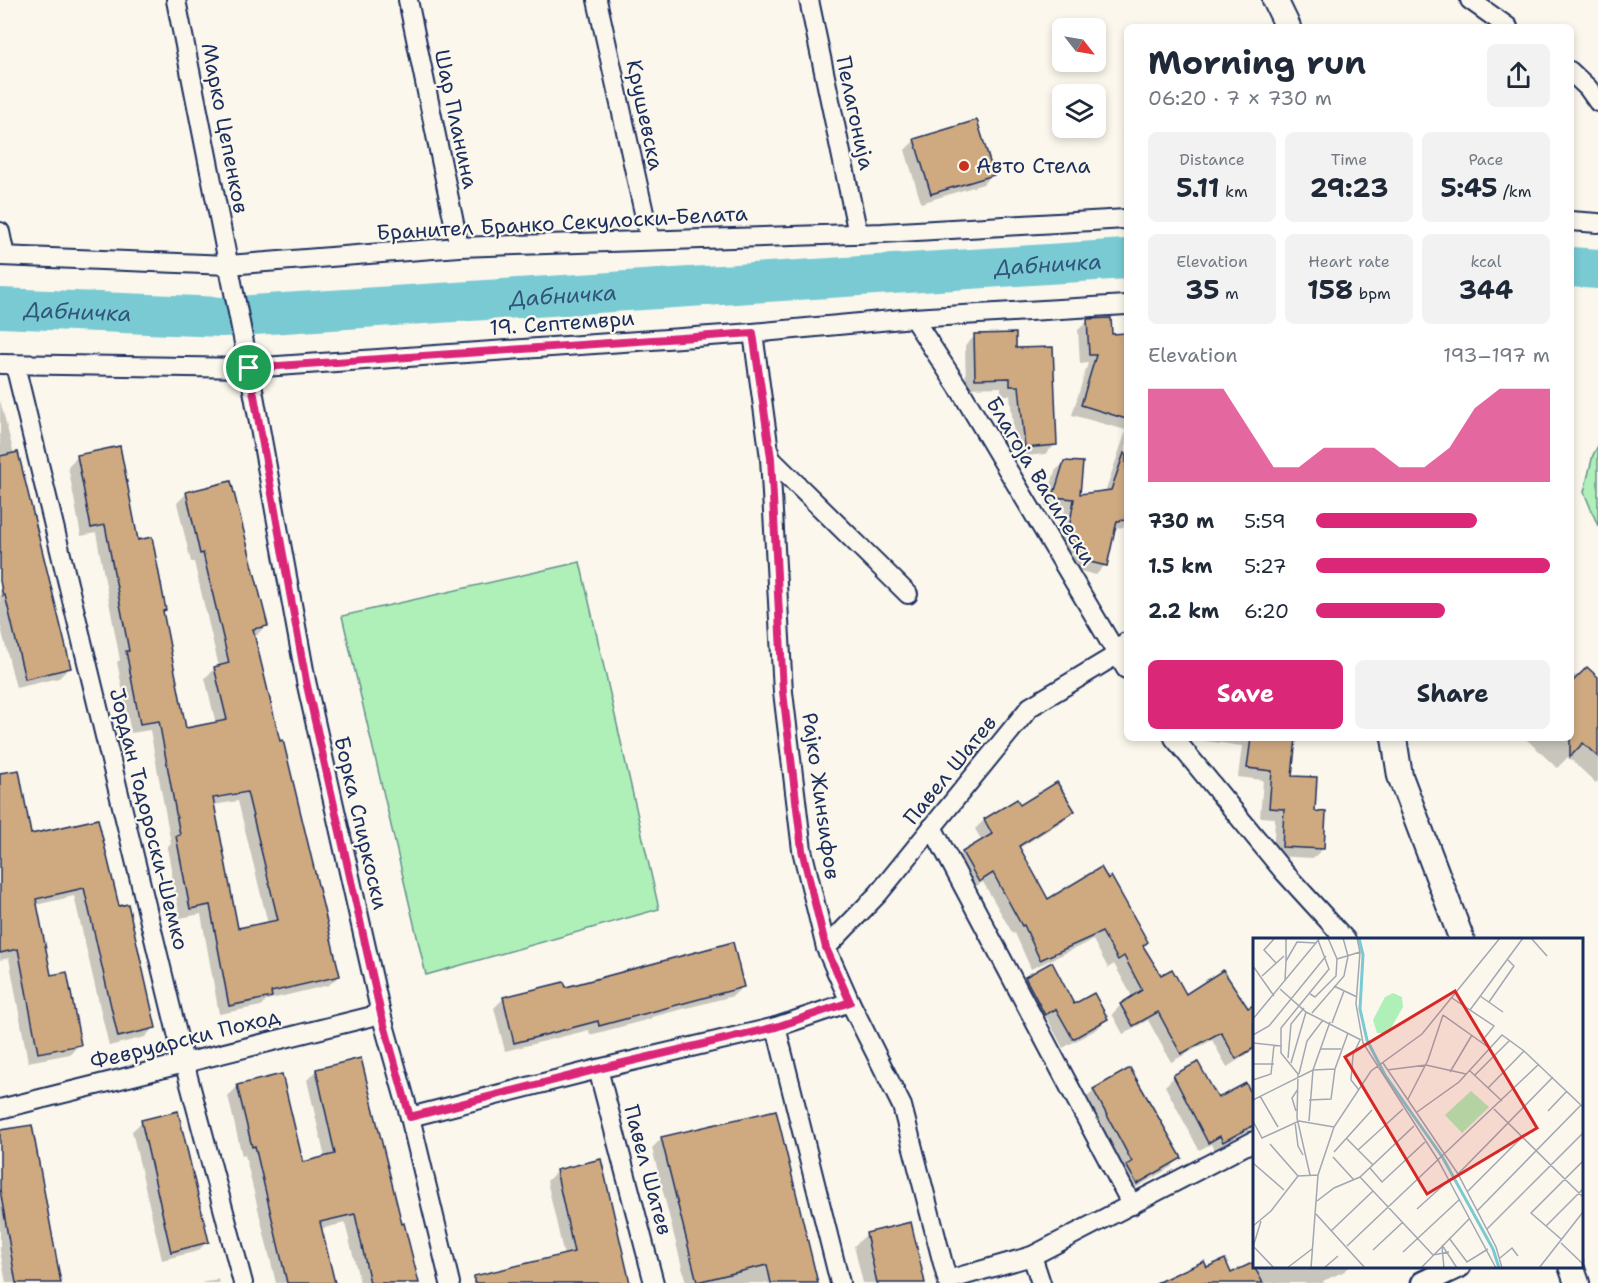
<!DOCTYPE html>
<html lang="en">
<head>
<meta charset="utf-8">
<style>
	body { margin:0; font-family:"Shantell Sans",sans-serif; background:#f2f2f3; color:#1f2937; height:100vh; display:flex; flex-direction:column; font-size:22px; white-space:nowrap }
	* { box-sizing:border-box; margin:0 }
	p { font-size:20px; color:#747a83 }
	.icon { flex:none; width:33px; height:33px; fill:none; stroke:currentColor; stroke-width:2; stroke-linecap:round; stroke-linejoin:round }
	.map { position:relative; flex:1; overflow:hidden }
	.panel { position:absolute; left:1124px; top:24px; width:450px; height:717px; display:flex; flex-direction:column; background:#fff; border-radius:9px; box-shadow:0 3px 9px #0003 }
	.panel>* { flex:none }
	.needle { width:39px; rotate:121deg }
	.tools { position:absolute; left:1052px; top:18px; display:grid; gap:12px }
	.tools a { display:grid; place-items:center; width:54px; height:54px; border-radius:9px; background:#fff; box-shadow:0 3px 9px #0003; font-size:30px }
	.pin { position:absolute; display:grid; place-items:center; width:51px; height:51px; color:#fff; margin:-26px; border:3px solid #fff; border-radius:50%; box-shadow:0 2px 6px #0007 }
	.round { display:grid; place-items:center; flex:none; width:63px; height:63px; border-radius:9px; background:#f2f2f3 }
	.overview { display:flex; align-items:center; justify-content:space-between; height:102px; padding:0 24px }
	h1 { font-size:33px; font-weight:700; line-height:45px }
	.stats { display:grid; grid-template-columns:repeat(3,1fr); gap:9px; height:102px; padding:6px 24px }
	.stats div { display:grid; align-content:center; border-radius:9px; background:#f2f2f3; text-align:center }
	.stats b { font-size:26px; font-weight:700 }
	.stats small { font-size:16px; font-weight:400 }
	.stats p { font-size:16px }
	.chart { height:168px; padding:12px 24px }
	.chart p { display:flex; justify-content:space-between }
	.chart svg { width:100%; height:108px; margin-top:6px; fill:#db2777; opacity:.7 }
	.action { display:flex; gap:12px; margin-top:auto; padding:12px 24px }
	.action a { flex:1; height:69px; border-radius:9px; background:#db2777; color:#fff; font-size:24px; font-weight:700; line-height:69px; text-align:center }
	.action a+a { background:#f2f2f3; color:#1f2937 }
	ul { padding:0 24px; list-style:none; font-size:20px }
	li { display:grid; grid-template-columns:96px 72px 1fr; align-items:center; height:45px }
	li i { height:15px; border-radius:8px; background:#db2777 }
	.map>svg:first-child { display:block }
	.green { fill:#aff0b9; stroke:#65908c; stroke-width:1.5 }
	.shadow { fill:#0003; fill-rule:evenodd }
	.lines { fill:none; stroke-linecap:round; stroke-linejoin:round }
	.river { stroke:#79cad3; stroke-width:40 }
	.building { fill:#cfaa81; stroke:#1b2f5e; stroke-width:1.5; fill-rule:evenodd }
	.minor-casing { stroke:#1b2f5e; stroke-width:22 }
	.tertiary-casing { stroke:#1b2f5e; stroke-width:27 }
	.secondary-casing { stroke:#1b2f5e; stroke-width:28 }
	.minor { stroke:#fbf7ec; stroke-width:18 }
	.tertiary { stroke:#fbf7ec; stroke-width:22 }
	.secondary { stroke:#fbf7ec; stroke-width:24 }
	.route-casing { stroke:#fff; stroke-width:12 }
	.route { stroke:#db2777; stroke-width:8 }
	.poi-dot { fill:#c8321e; stroke:#fbf7ec; stroke-width:2 }
	.labels { text-anchor:middle; stroke-width:4.5; stroke-linejoin:round; paint-order:stroke }
	.street-label { font-size:21px; fill:#1b2f5e; stroke:#fbf7ec }
	.poi-label { font-size:21px; fill:#1b2f5e; stroke:#fbf7ec; text-anchor:start }
	.water-label { font-size:22px; font-style:italic; fill:#32567b; stroke:#fbf7ec }
	.inset-river { fill:none; stroke:#79cad3; stroke-width:3 }
	.inset-road { fill:none; stroke:#a1a7b3; stroke-width:1.5 }
	.view { fill:#d62828; fill-opacity:0.15; stroke:#d62828; stroke-width:3 }
	.inset-edge { fill:none; stroke:#1b2f5e; stroke-width:3 }
</style>
</head>
<body>
<div class="map">
<svg width="1598" height="1283" viewBox="0 0 1598 1283">
	<rect width="100%" height="100%" fill="#fbf7ec"/>
	<filter id="ink" filterUnits="userSpaceOnUse"><feTurbulence type="fractalNoise" baseFrequency=".0167" numOctaves="2"/><feDisplacementMap in="SourceGraphic" scale="12" xChannelSelector="R" yChannelSelector="G"/><feConvolveMatrix kernelMatrix="1 2 1 2 8 2 1 2 1" color-interpolation-filters="sRGB"/></filter>
	<g filter="url(#ink)">
		<!-- green -->
		<g class="green">
			<path d="M1598,446V526L1584,492L1593,455Z"/>
			<path d="M580,562L659,909L426,975L342,616Z"/>
		</g>
		<!-- shadow -->
		<g class="shadow">
			<path d="M1126,129V155L1122,133Z"/>
			<path d="M915,140L992,174L983,184L921,203L905,150Z"/>
			<path d="M1088,321L1111,336L1126,335V430L1072,415L1088,363L1080,364L1078,330Z"/>
			<path d="M975,336L1015,350L1055,445L1045,454L1016,457L1010,395H1001V387L966,388L965,346Z"/>
			<path d="M0,400L69,668L59,678L16,688L0,624Z"/>
			<path d="M1126,431V524L1123,527L1114,529L1105,565L1096,575L1069,568L1073,553L1058,550L1065,508L1045,506L1055,471L1065,462L1078,496L1105,492Z"/>
			<path d="M78,456L137,542L165,610L162,613L184,730L216,724L205,678L215,668L219,667L194,562H191L177,503L187,493L266,625L257,635L253,636L339,976L329,985L267,1000L261,1006L219,1014L201,914L180,918L167,847L171,843L150,730L131,733L117,662L120,660L96,533L81,536L68,466ZM238,801L268,924L237,930L213,805Z"/>
			<path d="M1570,671L1578,678L1598,679V781L1596,783L1568,757L1557,768L1525,738H1570Z"/>
			<path d="M1184,738H1295L1290,777L1314,813L1323,849L1313,858L1273,856L1275,818L1260,817L1263,780L1238,777L1242,746Z"/>
			<path d="M0,775L30,836L117,908L154,1027L145,1037L109,1046L74,896L36,905L49,977L79,1045L70,1054L28,1062L9,958L0,960Z"/>
			<path d="M1016,801L1020,807L1073,811L1064,820L1018,849L1048,901L1142,947L1160,977L1185,996L1247,1010L1253,1007L1254,1050L1227,1067L1212,1040L1171,1062L1148,1020L1123,1034L1112,1014L1121,1005L1133,998L1114,964L1108,968L1093,940L1031,969L1015,933L1013,934L983,882L970,890L953,862L962,853L982,841L975,829L984,820Z"/>
			<path d="M1026,978L1073,1006L1107,1019L1097,1029L1063,1048L1047,1018L1035,1024L1016,988Z"/>
			<path d="M563,983L564,989L743,986L733,996L652,1017L650,1019L590,1035L589,1030L505,1051L494,1008L503,999Z"/>
			<path d="M1197,1064L1218,1100L1254,1092V1128L1214,1149L1211,1144L1199,1150L1165,1086L1174,1077Z"/>
			<path d="M317,1071L417,1283H360L345,1223L320,1229L334,1283H276L245,1155L242,1156L228,1096L238,1086L302,1163L325,1158L307,1080Z"/>
			<path d="M1094,1090L1180,1157L1171,1167L1127,1193L1084,1100Z"/>
			<path d="M142,1122L207,1242L198,1251L162,1260L132,1131Z"/>
			<path d="M0,1132L59,1283H6L0,1251Z"/>
			<path d="M662,1138L816,1283H686L652,1148Z"/>
			<path d="M600,1161L628,1283H494L564,1256L547,1181L556,1172Z"/>
			<path d="M866,1235L924,1283H863L854,1246Z"/>
			<path d="M1267,1266H1350L1345,1271L1323,1281L1324,1283H1165L1206,1269L1230,1275L1256,1272Z"/>
			<path d="M218,1279L219,1283H201Z"/>
		</g>
		<g class="lines">
			<!-- river -->
			<g class="river">
				<path d="M1570,267L1598,269"/>
				<path id="s1" d="M0,308L222,317L1126,259"/>
			</g>
		</g>
		<!-- building -->
		<g class="building">
			<path d="M977,120L994,175L931,194L914,139Z"/>
			<path d="M1111,318L1112,334L1126,333V419L1081,405L1096,355H1089L1087,319Z"/>
			<path d="M1016,333V348L1053,347L1057,445L1025,448L1019,386H1010V378L975,379L974,334Z"/>
			<path d="M120,446L138,540L152,537L166,610L163,611L186,728L227,720L214,667L229,663L203,553L200,554L186,492L231,481L268,626L253,629L280,741L283,740L340,976L271,992L272,997L229,1006L210,905L190,909L176,836L180,835L159,721L140,724L126,651H129L105,525L91,528L77,455ZM247,792L278,920L238,928L213,798Z"/>
			<path d="M18,452L71,668L25,679L5,595L3,596L0,581V456Z"/>
			<path d="M1124,453L1126,454V520L1117,521L1107,566L1077,559L1081,544L1067,541L1074,499L1053,497L1064,461L1083,462L1080,494L1111,490Z"/>
			<path d="M1587,667L1598,677V757L1583,743L1570,757V684Z"/>
			<path d="M1251,738H1296L1292,776L1317,777L1315,811L1326,812L1324,849L1282,847L1284,809L1269,808L1272,771L1247,768Z"/>
			<path d="M19,770L31,834L98,819L119,906L128,904L156,1028L118,1037L84,888L36,899L51,975L67,972L81,1045L38,1053L18,949L0,953V773Z"/>
			<path d="M1057,782L1075,811L1019,846L1048,899L1101,867L1108,879L1111,876L1148,942L1143,946L1161,975L1172,969L1186,994L1223,970L1248,1008L1254,1005V1048L1236,1059L1221,1032L1181,1054L1158,1012L1133,1026L1120,1004L1142,990L1124,956L1118,960L1102,932L1040,960L1024,925L1022,926L993,873L979,882L962,852L992,834L984,819L1017,799L1020,805Z"/>
			<path d="M733,942L744,987L599,1026L598,1021L514,1043L503,997L564,982L566,987Z"/>
			<path d="M1052,962L1074,1004L1094,993L1108,1019L1073,1039L1056,1009L1045,1015L1025,977Z"/>
			<path d="M361,1058L402,1224L404,1223L419,1283H370L355,1214L320,1222L335,1283H287L255,1146L252,1147L237,1085L282,1074L303,1162L335,1154L316,1069Z"/>
			<path d="M1198,1062L1218,1098L1246,1083L1254,1099V1125L1223,1142L1220,1136L1208,1143L1173,1075Z"/>
			<path d="M1130,1068L1182,1158L1137,1184L1126,1165L1132,1162L1093,1089Z"/>
			<path d="M776,1110L818,1283H771L767,1265L697,1282L661,1137Z"/>
			<path d="M178,1111L209,1242L171,1252L141,1120Z"/>
			<path d="M32,1125L61,1283H16L0,1190V1130Z"/>
			<path d="M601,1159L630,1283H474V1276L574,1252L556,1170Z"/>
			<path d="M911,1222L925,1283H877L866,1233Z"/>
			<path d="M1225,1259L1231,1273L1252,1263L1263,1283H1156L1204,1261L1207,1267Z"/>
		</g>
		<g class="lines">
			<!-- minor casing -->
			<g class="minor-casing">
				<g id="minor">
					<path d="M176,0L249,368L306,681L381,1014L410,1117L450,1283"/>
					<path d="M408,0L459,247"/>
					<path d="M597,0L650,240"/>
					<path d="M809,0L858,234"/>
					<path d="M1470,0L1508,27"/>
					<path d="M1570,71L1588,88L1598,102"/>
					<path d="M1570,221L1598,223"/>
					<path d="M0,232L5,256"/>
					<path d="M0,256L229,265L459,247L882,233L1126,219"/>
					<path d="M913,318L962,393L1126,669"/>
					<path d="M753,333L770,458L783,692L802,850L826,948L850,1002L902,1106L948,1283"/>
					<path d="M0,364L249,368L753,333L913,318L1126,305"/>
					<path d="M15,365L184,1062L243,1283"/>
					<path d="M770,458L908,594"/>
					<path d="M1174,738L1284,872L1346,940"/>
					<path d="M932,827L1132,1205"/>
					<path d="M826,948L878,894L1030,707L1118,654L1126,642"/>
					<path d="M776,1027L840,1283"/>
					<path d="M598,1069L654,1283"/>
					<path d="M0,1109L381,1014"/>
					<path d="M410,1117L598,1069L776,1027L850,1002"/>
					<path d="M1032,1256L1041,1283"/>
					<path d="M948,1280L1032,1256L1254,1141"/>
				</g>
			</g>
			<!-- tertiary casing -->
			<g class="tertiary-casing">
				<path id="tertiary" d="M1423,1283L1459,1266"/>
			</g>
			<!-- secondary casing -->
			<g class="secondary-casing">
				<g id="secondary">
					<path d="M1275,0L1288,27"/>
					<path d="M1394,738L1400,776L1462,940"/>
					<path d="M1571,1266L1577,1283"/>
				</g>
			</g>
			<!-- minor -->
			<use href="#minor" class="minor"/>
			<!-- tertiary -->
			<use href="#tertiary" class="tertiary"/>
			<!-- secondary -->
			<use href="#secondary" class="secondary"/>
		</g>
	</g>
	<g class="lines" filter="url(#ink)">
		<!-- route casing -->
		<g class="route-casing">
			<path id="route" d="M753,333L771,458L783,692L802,850L826,948L850,1002L776,1027L598,1069L410,1117L381,1014L306,681L249,368Z"/>
		</g>
		<!-- route -->
		<use href="#route" class="route"/>
	</g>
	<!-- markers -->
	<circle class="poi-dot" cx="964" cy="166" r="6"/>
	<g class="labels">
		<!-- street labels -->
		<g class="street-label">
			<text transform="translate(855 113) rotate(78)" y="7">Пелагонија</text>
			<text transform="translate(645 115) rotate(78)" y="7">Крушевска</text>
			<text transform="translate(456 119) rotate(78)" y="7">Шар Планина</text>
			<text transform="translate(225 128) rotate(79)" y="7">Марко Цепенков</text>
			<text transform="translate(562 223) rotate(-3)" y="7">Бранител Бранко Секулоски-Белата</text>
			<text transform="translate(562 323) rotate(-4)" y="7">19. Септември</text>
			<text transform="translate(1041 481) rotate(59)" y="7">Благоја Василески</text>
			<text transform="translate(950 770) rotate(-51)" y="7">Павел Шатев</text>
			<text transform="translate(821 796) rotate(82)" y="7">Рајко Жинѕифов</text>
			<text transform="translate(149 819) rotate(76)" y="7">Јордан Тодороски-Шемко</text>
			<text transform="translate(361 823) rotate(77)" y="7">Борка Спиркоски</text>
			<text transform="translate(185 1039) rotate(-14)" y="7">Февруарски Поход</text>
			<text transform="translate(648 1170) rotate(75)" y="7">Павел Шатев</text>
		</g>
		<!-- poi labels -->
		<g class="poi-label">
			<text x="976" y="173">Авто Стела</text>
		</g>
		<!-- water labels -->
		<g class="water-label">
			<text dy="8" stroke="none"><textPath href="#s1" startOffset="1050">Дабничка</textPath></text>
			<text dy="8" stroke="none"><textPath href="#s1" startOffset="564">Дабничка</textPath></text>
			<text dy="8" stroke="none"><textPath href="#s1" startOffset="78">Дабничка</textPath></text>
		</g>
	</g>
	<!-- overview -->
	<g transform="translate(1253 938)">
		<rect width="330" height="330" fill="#fbf7ec"/>
		<path d="M140,55L149,59L150,69L135,95H124L120,82L132,59ZM218,153L236,169L209,195L192,177Z" fill="#aff0b9"/>
		<path class="inset-river" d="M106,0L110,17L107,71L114,102L132,137L190,220L240,311L246,330"/>
		<path class="inset-road" d="M33,0V23M104,0L107,14L103,66L110,105L185,222L243,330M278,0L294,18M21,1L11,12L23,25M84,21L107,14M0,28L21,58M9,38L31,18M32,43L33,23L44,4L63,5M81,48L104,59M27,51L53,74L108,102M57,56L62,59L83,38L84,21L75,0M227,58L250,74M199,60L241,88L229,103M236,64L261,28L255,22M217,72L270,0M59,75L91,38L95,18L90,0M190,77L235,109M0,81L67,0M79,85L91,53M0,97L16,88L73,18M0,105L28,108M67,111H88M35,120L38,86L51,70M38,125L53,74M130,125L205,236L243,309L249,330M0,126H21M134,132L173,127L213,136M216,132L249,163M197,134L219,97M46,136L54,103L70,82M222,137L257,102M0,142L18,136L21,107M235,150L271,113M106,152L98,142L100,117L107,102M7,158L25,189M155,161L175,122L190,77M0,162L60,132L82,131M56,162L78,161L82,131L95,95M241,171L330,259M43,173L39,160L45,151M295,173L314,153M164,174L206,144L249,97L271,113L330,169M0,183L9,200L46,183L81,189M56,183L60,132L77,84M42,184L45,208L50,217M93,200L120,227M17,206L45,238M105,212L150,171M81,214L119,172M80,219L101,242M0,225L31,252M117,230L129,244L172,204M205,236L300,139M57,237L44,180L45,136L28,115V90L76,31L65,2M107,239L180,317L196,314M214,254L269,199M64,263L81,250L107,239L161,188M164,271L196,242M224,273L328,167M63,276L112,330M0,288L18,273L45,238L65,237M293,288L330,251M234,291L330,195M78,293L120,253M196,300L214,324L235,311M308,301L278,275L330,223M308,305L330,326M189,307L204,330M0,308L21,330M94,308L286,126M0,309L8,283M189,309L191,330M120,312L150,284M150,314L207,261M247,320L259,310L265,318M34,330L59,311M58,330L65,237L81,189L118,133L169,96L247,0M71,330L85,318M168,330L217,280M286,330L330,274"/>
		<path class="view" d="M202,53L284,190L174,256L92,119Z"/>
		<rect width="330" height="330" class="inset-edge"/>
	</g>
</svg>
<div class="tools">
<a><svg class="needle" viewBox="-14 -14 28 28"><path d="M0-13l5 13h-10z" fill="#e53935"/><path d="M0 13l5-13h-10z" fill="#747a83"/></svg></a>
<a><svg class="icon" aria-label="layers" viewBox="0 0 24 24"><path d="M12 4l9 5-9 5-9-5zM3 14l9 5 9-5"/></svg></a>
</div>
<div class="pin" style="left:249px;top:368px;background:#1e9e55"><svg class="icon" aria-label="arrive" viewBox="0 0 24 24"><path d="M6 21V4h12l-3 4 3 4H6"/></svg></div>
<section class="panel">
<div class="overview"><div><h1>Morning run</h1><p>06:20 · 7 × 730 m</p></div><a class="round"><svg class="icon" aria-label="share" viewBox="0 0 24 24"><path d="M12 15V3M7 8l5-5 5 5M5 13v7h14v-7"/></svg></a></div>
<div class="stats">
<div><p>Distance</p><b>5.11<small> km</small></b></div>
<div><p>Time</p><b>29:23</b></div>
<div><p>Pace</p><b>5:45<small> /km</small></b></div>
</div>
<div class="stats">
<div><p>Elevation</p><b>35<small> m</small></b></div>
<div><p>Heart rate</p><b>158<small> bpm</small></b></div>
<div><p>kcal</p><b>344</b></div>
</div>
<div class="chart"><p><span>Elevation</span>193–197 m</p>
<svg viewBox="0 0 160 44" preserveAspectRatio="none"><path d="M0 44V6L10 6L20 6L30 6L40 22L50 38L60 38L70 30L80 30L90 30L100 38L110 38L120 30L130 14L140 6L150 6L160 6V44z"/></svg>
</div>
<ul>
<li><b>730 m</b>5:59<i style="width:69%"></i></li>
<li><b>1.5 km</b>5:27<i style="width:100%"></i></li>
<li><b>2.2 km</b>6:20<i style="width:55%"></i></li>
</ul>
<div class="action"><a>Save</a><a>Share</a></div>
</section>
</div>
</body>
</html>
